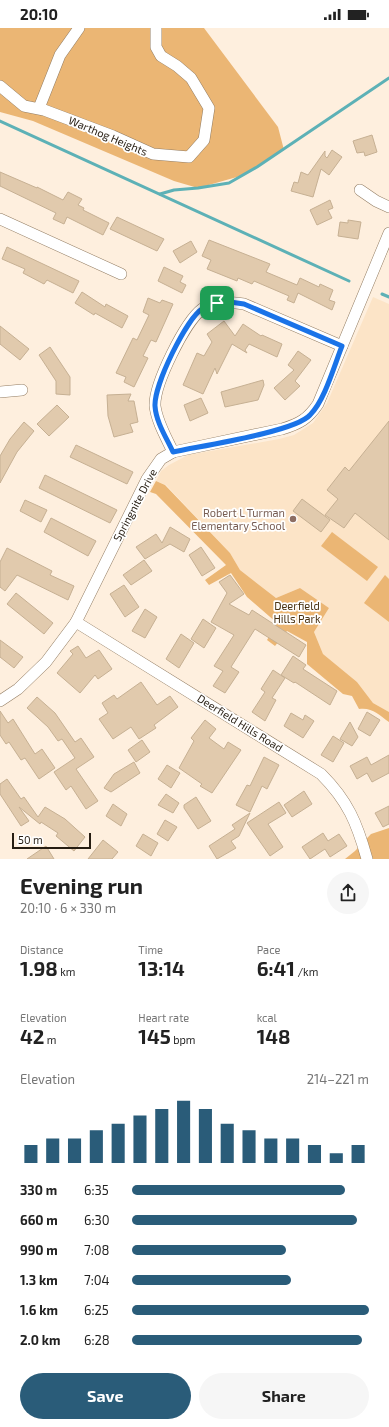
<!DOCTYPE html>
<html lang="en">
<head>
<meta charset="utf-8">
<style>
	body { margin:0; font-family:"Exo 2",sans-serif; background:#f6f6f6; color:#222; height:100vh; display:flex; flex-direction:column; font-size:15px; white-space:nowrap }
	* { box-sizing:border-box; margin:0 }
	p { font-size:13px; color:#767676 }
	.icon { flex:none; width:22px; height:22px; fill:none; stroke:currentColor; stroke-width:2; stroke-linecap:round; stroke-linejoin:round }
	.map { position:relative; height:831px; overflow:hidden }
	.drawer { display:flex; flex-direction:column; background:#fff; flex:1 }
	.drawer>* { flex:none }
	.scale { position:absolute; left:12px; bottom:10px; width:79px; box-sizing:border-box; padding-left:4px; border:2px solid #261d12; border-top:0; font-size:11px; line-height:14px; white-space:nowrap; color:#261d12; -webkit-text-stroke:3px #fff; paint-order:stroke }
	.pin { position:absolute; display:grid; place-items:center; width:34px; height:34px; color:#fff; margin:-17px; border-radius:8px; box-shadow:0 2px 6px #0006 }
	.round { display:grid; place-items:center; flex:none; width:42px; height:42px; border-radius:21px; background:#f6f6f6 }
	.overview { display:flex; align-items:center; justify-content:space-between; height:68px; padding:0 20px }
	h1 { font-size:22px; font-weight:700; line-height:30px }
	.stats { display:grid; grid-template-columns:repeat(3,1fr); gap:6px; height:68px; padding:4px 20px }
	.stats div { display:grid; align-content:center }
	.stats b { font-size:20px; font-weight:700 }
	.stats small { font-size:11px; font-weight:400 }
	.stats p { font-size:11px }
	.chart { height:112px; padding:8px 20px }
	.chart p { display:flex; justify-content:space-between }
	.chart svg { width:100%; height:72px; margin-top:4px; stroke:#2a5c79; stroke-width:6 }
	.action { display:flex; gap:8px; margin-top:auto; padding:8px 20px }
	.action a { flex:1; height:46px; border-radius:24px; background:#2a5c79; color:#fff; font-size:16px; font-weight:700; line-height:46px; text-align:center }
	.action a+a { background:#f6f6f6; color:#222 }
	ul { padding:0 20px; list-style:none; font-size:13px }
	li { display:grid; grid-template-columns:64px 48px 1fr; align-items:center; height:30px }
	li i { height:10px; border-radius:5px; background:#2a5c79 }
	.status { display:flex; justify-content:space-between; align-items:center; height:28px; padding:0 20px; background:#fff; direction:ltr }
	.status svg { height:11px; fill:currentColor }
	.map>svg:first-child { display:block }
	.built { fill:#fce4c7 }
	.green { fill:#ebb674 }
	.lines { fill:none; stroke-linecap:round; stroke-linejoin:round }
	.stream { stroke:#5db1b6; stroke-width:3 }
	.building { fill:#e1caad; stroke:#c6b093 }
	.street-casing { stroke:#937d63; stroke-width:12 }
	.street { stroke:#fff; stroke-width:11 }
	.route-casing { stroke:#fff; stroke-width:8 }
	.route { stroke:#1a73e8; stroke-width:5 }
	.education-dot { fill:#8d6e63; stroke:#fff; stroke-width:1.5 }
	.labels { text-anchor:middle; stroke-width:3.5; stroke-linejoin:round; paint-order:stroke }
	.street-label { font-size:11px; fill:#261d12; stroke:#fff }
	.education-label { font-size:11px; fill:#785e54; stroke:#fff; text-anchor:end }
	.park-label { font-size:11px; fill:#493212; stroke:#fff }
</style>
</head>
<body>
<div class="status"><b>20:10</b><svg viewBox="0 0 49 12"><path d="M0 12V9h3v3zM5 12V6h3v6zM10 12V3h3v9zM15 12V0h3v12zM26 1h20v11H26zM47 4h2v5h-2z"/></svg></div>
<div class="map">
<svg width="389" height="831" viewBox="0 0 389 831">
	<rect width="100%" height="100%" fill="#feefde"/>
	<!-- built -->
	<path class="built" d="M373,269L389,276V684L373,675L357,654L323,626L314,604L329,580L300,560L276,570L240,542L230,525L166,457L156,453L161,443L169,437L188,427L279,411L294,407L313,395L327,375Z"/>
	<!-- green -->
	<g class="green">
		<path d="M0,0H204L278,99L284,122L244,147L198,160L174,153L33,93L0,84Z"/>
		<path d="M156,453L165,457L230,525L240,542L276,570L300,560L329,580L314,604L323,626L357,654L373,675L389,684V694C379,687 372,679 359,681L352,668L343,666L307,636V614L287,603L275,618L267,612L277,595L247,569L231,545L209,557L205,552L226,537L156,466L150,464Z"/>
		<path d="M332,504L378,539L367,553L321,518Z"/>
		<path d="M385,547L389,551V594L364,575Z"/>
		<path d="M389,800V831H345L355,823L371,806Z"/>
	</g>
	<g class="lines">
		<!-- stream -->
		<g class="stream">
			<path d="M0,93L349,253"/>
			<path d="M160,166L174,162L198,160L229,155L257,139L389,50"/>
			<path d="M382,266L389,269"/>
		</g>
	</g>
	<!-- building -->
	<g class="building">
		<path d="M372,107L377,124L365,128L364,124L357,125L353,113Z"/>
		<path d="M332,122L342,129L329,147L321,141L313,169L291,163L294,154L298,155L301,144L308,147L325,123V128L327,130Z"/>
		<path d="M0,144L37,160V159L63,172L68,164L82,171L78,177L84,180L83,182L109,195L103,207L67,189L64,196L53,191L56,185L0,158Z"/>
		<path d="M330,172L333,180L328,182L332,190L317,197L310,182Z"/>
		<path d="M117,189L164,211L157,223L110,201Z"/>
		<path d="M348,192L361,194L358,211L338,208L340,194L348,195Z"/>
		<path d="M209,212L270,236L266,244L297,257L300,250L319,259L320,256L333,262L329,272L335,274L332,282L298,265L294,275L287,272L289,268L254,253L252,256L238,250L237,253L207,241L211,232L202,228Z"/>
		<path d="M191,213L197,224L180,235L173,223Z"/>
		<path d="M7,219L79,253L73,265L47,252L44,256L23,245L25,241L2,231Z"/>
		<path d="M164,239L183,248L180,254L186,257L182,265L158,253Z"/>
		<path d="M82,264L105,279L106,276L128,288L122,300L95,285L94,287L75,275Z"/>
		<path d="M148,270L160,275L162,272L173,276L156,314L151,312L143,328L148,330L134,359L124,354L126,349L116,345L133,310L137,312L149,287L143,284Z"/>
		<path d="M224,293L235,308L243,296L261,308L262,307L282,316L277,329L249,316L245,322L247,325L232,316L217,346L215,340L203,366L183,357L197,325L204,328L212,314L207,306Z"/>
		<path d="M0,298L29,321L20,332L0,316Z"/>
		<path d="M50,319L70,349V367L56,366V353L39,327Z"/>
		<path d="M298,323L311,332L295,353L300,358L285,372L274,360L294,342L288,337Z"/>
		<path d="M263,352L264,357L258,372L225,379L221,364Z"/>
		<path d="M131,366L128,373H134L138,394L130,396L133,404L114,409L108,388L107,367Z"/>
		<path d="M201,370L208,385L190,393L184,377Z"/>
		<path d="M57,377L69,389L49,408L37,396Z"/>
		<path d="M389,393V512L355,485L344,500L325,487L338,471L327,462L345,439L349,443Z"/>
		<path d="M24,394L34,403L17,424L0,455V428L10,411Z"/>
		<path d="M76,417L133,444L127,456L70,429Z"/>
		<path d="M45,447L117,482L110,495L39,460Z"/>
		<path d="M302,471L330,492L321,504L293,483Z"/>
		<path d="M25,472L47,482L41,494L20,483Z"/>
		<path d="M51,490L96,513L88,528L44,504Z"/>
		<path d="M170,499L190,511L184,524L170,516L145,531L136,519L156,506L162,515Z"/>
		<path d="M201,519L215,540L202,548L189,527Z"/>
		<path d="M7,520L52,543L50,547L74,558L68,572L17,547L5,563L0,559V534Z"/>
		<path d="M144,532L152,543L131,557L123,547Z"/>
		<path d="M230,547L244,566L229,576L249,587L252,582L306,617L299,629L255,601L231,639L239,644L225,665L213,658L223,643L214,638L234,607L211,594L227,565L219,554Z"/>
		<path d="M124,557L139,579L125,589L110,566Z"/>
		<path d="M16,565L53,595L44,606L7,576Z"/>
		<path d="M145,581L157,589L145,610L132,603Z"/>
		<path d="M203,591L216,600L204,620L191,611Z"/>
		<path d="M181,606L194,615L179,640L166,631Z"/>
		<path d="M0,612L23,629L14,640L0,629Z"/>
		<path d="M78,618L86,630L99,622L112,641L98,651L95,647L80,665L57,645L73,626L70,623Z"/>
		<path d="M293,628L306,637L303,641L337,663L330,677L295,654L294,655L281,647Z"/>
		<path d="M273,642L285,650L272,670L276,672L265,693L252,684L265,664L261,661Z"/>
		<path d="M141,654L157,677L170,668L178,679L154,697L156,700L139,711L131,699L113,711L99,691L108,685L102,675L114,667L117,671Z"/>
		<path d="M37,669L55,685L75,714L81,710L94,729L76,741L98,773L86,781L71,758L66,762L54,744L75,730L62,711L58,713L48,699L27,680Z"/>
		<path d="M0,683L8,695L13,691L35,726L42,721L55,740L39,751L25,730L21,732L9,714L6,716L0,707Z"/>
		<path d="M367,684L380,692L370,708L358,701Z"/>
		<path d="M291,685L303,692L305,687L314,693L303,710L284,698Z"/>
		<path d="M205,692L216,701L209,710L224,721L228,714L241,722L212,765L200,758L202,756L179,740L194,713L191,710Z"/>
		<path d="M350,694L358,709L352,718L340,711Z"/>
		<path d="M333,708L344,715L333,734L321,727Z"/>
		<path d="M142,712L150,724L136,734L128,722Z"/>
		<path d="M389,727V745L372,754L367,745L357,751L350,738L367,729L371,737Z"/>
		<path d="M264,729L279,737L267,761L262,758L250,784L236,777L247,757L250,758Z"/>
		<path d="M134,734L140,745L111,764L104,760L114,746Z"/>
		<path d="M167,737L180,745L171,760L158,751Z"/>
		<path d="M7,751L21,771L24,769L38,789L45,779L65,791L85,809L74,823L56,808L58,805L41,794L40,796L19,779L29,793L21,798L0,766V756Z"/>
		<path d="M304,763L312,776L292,789L284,777Z"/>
		<path d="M166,766L179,775L173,785L158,777Z"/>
		<path d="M196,769L211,793L198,801L184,780V777Z"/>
		<path d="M279,774L286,785L268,796L283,819L270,828L247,795Z"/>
		<path d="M113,776L127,786L121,798L106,788Z"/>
		<path d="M389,778V796L383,799L375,785Z"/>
		<path d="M250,785L239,808L231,813L236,820L217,831L209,818L235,801L232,797Z"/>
		<path d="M165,792L177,799L168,813L157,806Z"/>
		<path d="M323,805L328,813L339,806L347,818L330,829L325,821L310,831L302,819Z"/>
		<path d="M143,806L158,815L151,828L136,818Z"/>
		<path d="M103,812L118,824L112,831H88Z"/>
		<path d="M46,818L54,831H27Z"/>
	</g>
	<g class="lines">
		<!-- street casing -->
		<g class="street-casing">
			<g id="street">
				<path d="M0,58L24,78L44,82L113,108L153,126L189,129L204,112L209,80L191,50L177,38L161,28L156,19V0"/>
				<path d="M39,80L60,27L79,0"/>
				<path d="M360,162L376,173L389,179"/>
				<path d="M0,191L121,246"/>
				<path d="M0,364L22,362"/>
				<path d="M173,424C166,409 157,394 155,378C154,356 185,294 202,281C214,272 230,274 244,276L342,318"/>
				<path d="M76,594L321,746C348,773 357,795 367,831"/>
				<path d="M0,673L18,661L46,634L76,594L147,451L161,431L173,424L282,401C299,396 308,391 318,376L389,205"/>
			</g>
		</g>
		<!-- street -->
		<use href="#street" class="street"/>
	</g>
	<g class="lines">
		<!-- route casing -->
		<g class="route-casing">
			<path id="route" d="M230,274L244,276L342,318C334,338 325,372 310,387C295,404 200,418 173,424C166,409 156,394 155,378C154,357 186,291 203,280C212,275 221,275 230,274Z"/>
		</g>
		<!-- route -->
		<use href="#route" class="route"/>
	</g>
	<!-- markers -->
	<circle class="education-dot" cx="293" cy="491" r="4"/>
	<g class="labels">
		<!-- street labels -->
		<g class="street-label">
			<text transform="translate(108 108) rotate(23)" y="4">Warthog Heights</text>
			<text transform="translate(135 477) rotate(-62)" y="4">Springnite Drive</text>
			<text transform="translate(240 695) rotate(32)" y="4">Deerfield Hills Road</text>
		</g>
		<!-- education labels -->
		<g class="education-label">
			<text x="285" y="489">Robert L Turman<tspan x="285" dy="13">Elementary School</tspan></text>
		</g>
		<!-- park labels -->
		<g class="park-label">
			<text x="297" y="582">Deerfield<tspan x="297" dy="13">Hills Park</tspan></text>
		</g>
	</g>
</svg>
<div class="scale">50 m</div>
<div class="pin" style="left:217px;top:275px;background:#1e9e55"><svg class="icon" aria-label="arrive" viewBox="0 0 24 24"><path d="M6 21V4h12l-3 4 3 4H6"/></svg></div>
</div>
<section class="drawer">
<div class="overview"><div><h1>Evening run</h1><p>20:10 · 6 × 330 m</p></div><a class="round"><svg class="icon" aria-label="share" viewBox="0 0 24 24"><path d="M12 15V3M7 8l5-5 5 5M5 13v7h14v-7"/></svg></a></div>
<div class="stats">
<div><p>Distance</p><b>1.98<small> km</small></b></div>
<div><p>Time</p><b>13:14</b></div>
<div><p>Pace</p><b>6:41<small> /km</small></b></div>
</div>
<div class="stats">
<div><p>Elevation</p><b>42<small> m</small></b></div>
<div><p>Heart rate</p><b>145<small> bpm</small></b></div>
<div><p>kcal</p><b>148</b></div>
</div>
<div class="chart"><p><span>Elevation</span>214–221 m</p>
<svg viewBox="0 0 160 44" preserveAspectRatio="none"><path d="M5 44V33M15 44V29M25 44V29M35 44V24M45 44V20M55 44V15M65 44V11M75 44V6M85 44V11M95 44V20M105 44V24M115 44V29M125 44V29M135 44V33M145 44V38M155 44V33"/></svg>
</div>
<ul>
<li><b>330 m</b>6:35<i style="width:90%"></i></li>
<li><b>660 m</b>6:30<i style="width:95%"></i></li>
<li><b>990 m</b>7:08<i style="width:65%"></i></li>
<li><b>1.3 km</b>7:04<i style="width:67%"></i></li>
<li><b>1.6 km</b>6:25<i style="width:100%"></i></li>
<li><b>2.0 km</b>6:28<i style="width:97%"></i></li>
</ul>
<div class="action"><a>Save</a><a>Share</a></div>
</section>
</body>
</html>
